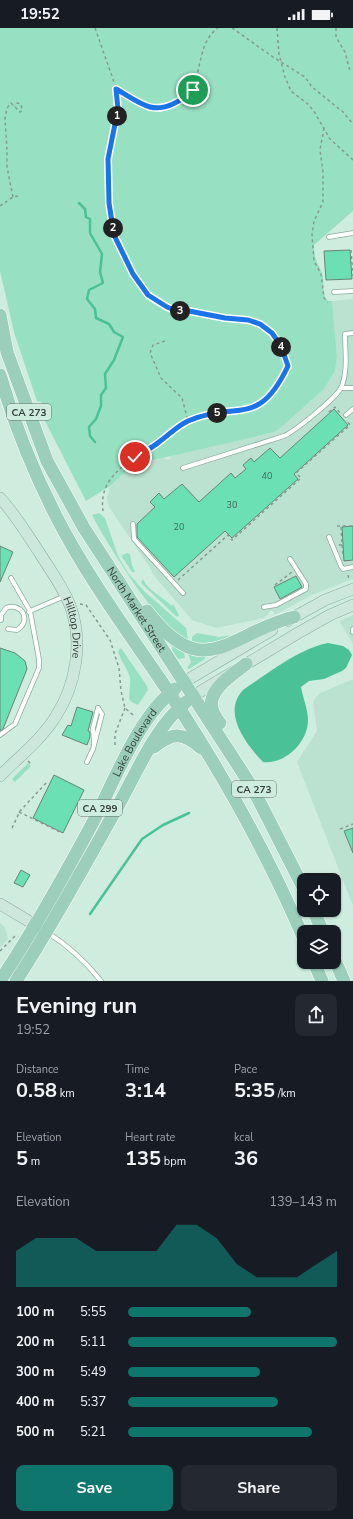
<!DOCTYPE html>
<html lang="en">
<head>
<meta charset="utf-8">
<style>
	body { margin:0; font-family:"Nunito Sans",sans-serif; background:#242831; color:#f1f3f6; height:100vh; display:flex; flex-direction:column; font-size:15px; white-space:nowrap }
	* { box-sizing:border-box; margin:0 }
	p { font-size:13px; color:#9ea1a6 }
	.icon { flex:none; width:22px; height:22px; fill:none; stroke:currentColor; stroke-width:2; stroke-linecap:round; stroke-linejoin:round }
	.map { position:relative; height:953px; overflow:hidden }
	.drawer { display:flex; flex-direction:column; background:#171b24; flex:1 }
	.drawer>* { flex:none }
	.tools { position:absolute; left:297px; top:845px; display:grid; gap:8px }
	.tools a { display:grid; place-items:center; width:44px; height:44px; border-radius:8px; background:#171b24; box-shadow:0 1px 3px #0004; font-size:20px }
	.pin { position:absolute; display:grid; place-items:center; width:34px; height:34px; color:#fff; margin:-17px; border:2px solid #fff; border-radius:50%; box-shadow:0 1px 4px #0007 }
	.km { position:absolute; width:20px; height:20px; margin:-10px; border-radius:50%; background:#222; color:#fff; font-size:11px; line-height:20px; text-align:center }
	.round { display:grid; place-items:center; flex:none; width:42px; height:42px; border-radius:8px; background:#242831 }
	.overview { display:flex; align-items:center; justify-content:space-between; height:68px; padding:0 16px }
	h1 { font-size:22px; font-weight:700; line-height:30px }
	.metrics { display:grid; grid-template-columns:repeat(3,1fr); gap:6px; height:68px; padding:4px 16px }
	.metrics div { display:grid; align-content:center }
	.metrics b { font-size:20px; font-weight:700 }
	.metrics small { font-size:11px; font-weight:400 }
	.metrics p { font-size:11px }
	.chart { height:112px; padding:8px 16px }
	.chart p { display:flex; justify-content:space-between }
	.chart svg { width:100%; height:72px; margin-top:4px; fill:#0f766e; opacity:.7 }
	.cta { display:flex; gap:8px; margin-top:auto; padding:8px 16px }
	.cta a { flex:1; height:46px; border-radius:8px; background:#0f766e; color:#fff; font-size:16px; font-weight:700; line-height:46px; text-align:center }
	.cta a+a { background:#242831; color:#f1f3f6 }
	ul { padding:0 16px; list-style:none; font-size:13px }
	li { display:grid; grid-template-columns:64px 48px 1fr; align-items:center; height:30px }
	li i { height:10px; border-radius:5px; background:#0f766e }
	.status { display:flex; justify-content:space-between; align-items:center; height:28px; padding:0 20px; background:#171b24; direction:ltr }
	.status svg { height:11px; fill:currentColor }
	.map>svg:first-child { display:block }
	.built { fill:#bbe2d1 }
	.green { fill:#98e0c2 }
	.water { fill:#4ac197 }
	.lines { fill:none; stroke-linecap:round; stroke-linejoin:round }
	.stream { stroke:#4ac197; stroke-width:2.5 }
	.building { fill:#6ce0b5; stroke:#688377 }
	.lane-casing { stroke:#8eaa9e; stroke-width:5.5 }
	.secondary-casing { stroke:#8eaa9e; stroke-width:12 }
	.primary-casing { stroke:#fff; stroke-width:14 }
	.path { stroke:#859b91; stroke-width:1.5; stroke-dasharray:3 3; stroke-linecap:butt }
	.lane { stroke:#fff; stroke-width:4 }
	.secondary { stroke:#cde7dd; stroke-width:11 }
	.primary { stroke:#9bcebb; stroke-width:13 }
	.route-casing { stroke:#fff; stroke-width:8 }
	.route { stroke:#1a73e8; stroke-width:5 }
	.labels { text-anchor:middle; stroke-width:3; stroke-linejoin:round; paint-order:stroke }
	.number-label { font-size:9px; fill:#416759 }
	.shield { fill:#cfeddf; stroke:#62736c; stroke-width:1 }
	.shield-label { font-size:10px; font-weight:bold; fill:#333f3a }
	.street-label { font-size:11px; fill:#333f3a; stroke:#cfeddf }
</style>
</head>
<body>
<div class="status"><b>19:52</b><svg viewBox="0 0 49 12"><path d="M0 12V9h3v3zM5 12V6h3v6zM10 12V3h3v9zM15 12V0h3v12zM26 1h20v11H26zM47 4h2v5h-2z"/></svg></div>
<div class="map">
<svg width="353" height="953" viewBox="0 0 353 953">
	<rect width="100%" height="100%" fill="#cfeddf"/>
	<!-- built -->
	<g class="built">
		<path d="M353,271V551L312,567L275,587L272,582L264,590L216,600L192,592L151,544L152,543L109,479L107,470L110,458L129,441L141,435L165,430L166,432L170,431L171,428L277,403L324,361L335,343L337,330L332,273Z"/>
		<path d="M353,587V616L339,593Z"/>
		<path d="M353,651V878L297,734L317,703L313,674L316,669L320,665Z"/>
		<path d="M0,895L5,899L8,911L0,920Z"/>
	</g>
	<!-- green -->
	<g class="green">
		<path d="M0,0H353V183L314,217C314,231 317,233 322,245C325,254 321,266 328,273H332L337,329L335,343L324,361L286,395L277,403L254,409L141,435L129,441L110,458L86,473L46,395L40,382L43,378L41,374L37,373L14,304L0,243Z"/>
		<path d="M99,485L105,490L118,528L128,545L145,564L186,600L188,611C164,610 104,510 92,487Z"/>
		<path d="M127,525L130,526L132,537L135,544H132L122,529V527Z"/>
		<path d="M143,551C149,564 162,568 172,578L173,576L179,587L177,589L143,557L141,554Z"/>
		<path d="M197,605L219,609L235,607C221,615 208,617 192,613V609Z"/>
		<path d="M173,616L184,625L185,630L178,631L172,622Z"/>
		<path d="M121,620L147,658L148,662L138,677L130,673C128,666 131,658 130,650C128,641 122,635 119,626L118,623Z"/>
		<path d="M188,626L205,628V631L189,641L187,640L191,634Z"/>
		<path d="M28,735L31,738L15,754L12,751Z"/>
	</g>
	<!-- water -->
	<path class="water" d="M328,615L343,618L349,622L352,627L346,640L342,643L324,651L309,653L301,659C303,670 308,682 308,692C308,715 284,737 263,734C245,715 222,685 243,662C267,646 300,620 328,615Z"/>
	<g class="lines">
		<!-- stream -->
		<g class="stream">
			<path d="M79,175L85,181L86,189L90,191V205L102,226L100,244L103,255L89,262L87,271L95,281L96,290L109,296L114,304L123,309L114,332L105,346L106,360L101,367V378L96,391L89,399L90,408L95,414"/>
			<path d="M90,886L142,811L163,797L189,785"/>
		</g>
	</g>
	<!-- building -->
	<g class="building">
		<path d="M350,222L352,251L326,252L324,223Z"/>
		<path d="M334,381L348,397L294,446L298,451L232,510L225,503L174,549L137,509V496L155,479L150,474L159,465L164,471L182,456L199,474L231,445L235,450L246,441L243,437L251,430L254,434L270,420L280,430Z"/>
		<path d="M353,498V532L344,533L342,499Z"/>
		<path d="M0,518L13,524L0,554Z"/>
		<path d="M296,548L302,559L280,571L274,559Z"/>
		<path d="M0,620L15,625L25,633L27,641L3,701L0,703Z"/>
		<path d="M77,679L93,684L88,703L90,704V709L87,717L62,707L68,697L71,698Z"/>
		<path d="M54,747L84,762L63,805L33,790Z"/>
		<path d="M353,800V825L344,803Z"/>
		<path d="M21,842L30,847L23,859L14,855Z"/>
	</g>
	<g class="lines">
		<!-- lane casing -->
		<g class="lane-casing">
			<g id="lane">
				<path d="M329,209L353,205"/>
				<path d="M334,264L353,263"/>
				<path d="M341,360H353"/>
				<path d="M346,387L353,381"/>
				<path d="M183,440L284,408C295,403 338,369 342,358C348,341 345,323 345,306L353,305"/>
				<path d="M133,496L134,511L183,565"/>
				<path d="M329,509L341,538L343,541L353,539"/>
				<path d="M11,550L30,583L29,584"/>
				<path d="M264,579L276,577L306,561V556L290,531"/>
				<path d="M1,592V587L6,580C22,574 32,593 17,602L8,601"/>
				<path d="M353,601V604"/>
				<path d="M0,707L15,696L39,640V631L30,583L65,568"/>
				<path d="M94,716L93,700L98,680"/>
				<path d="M87,734L93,721L102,686L98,680"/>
				<path d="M48,905C69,918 85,933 101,953"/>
			</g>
		</g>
		<!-- secondary casing -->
		<g class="secondary-casing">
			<g id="secondary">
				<path id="s1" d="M0,470C15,486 27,506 39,524C50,542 64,560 71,580C83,615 76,657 56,688C42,711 19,729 0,748"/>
				<path d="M287,593L325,572L353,561"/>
				<path d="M184,654L272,602"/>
				<path d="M193,668L298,605L330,587L353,577"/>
				<path d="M0,876L42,901"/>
			</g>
		</g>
		<!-- primary casing -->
		<g class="primary-casing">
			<g id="primary">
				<path id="s2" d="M0,287L7,324L47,433L84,500L252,759L304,861"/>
				<path d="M0,347C14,396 34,445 57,490C92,558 139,618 180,681C227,754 270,831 304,911"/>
				<path d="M147,583C205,658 228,605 294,589"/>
				<path d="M220,695C217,692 215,688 213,684C204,664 233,646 246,636"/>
				<path d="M154,719C173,704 183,704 201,720"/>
				<path d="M313,882L323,904"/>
				<path d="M334,930L344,953"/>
				<path d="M314,934L322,953"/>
				<path id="s3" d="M0,953C34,902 63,850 92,796C114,754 138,689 175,661"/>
				<path d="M16,953C53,896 85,837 118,778C137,744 155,699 186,674"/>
			</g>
		</g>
		<!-- path -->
		<g class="path">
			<path d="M95,0L114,54L119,74L108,131L112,193L114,207L133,246L148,267L167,279L177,283H189L225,290L248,292L260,296L272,305L281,318L288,338C281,354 272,370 257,379C242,387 222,384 206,387C183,393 174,404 156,416C131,433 98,447 103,483"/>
			<path d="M232,0L273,29L305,49L312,59L343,84L353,96"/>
			<path d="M277,0L279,26L285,49L291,63L309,77L315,85L330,111L353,132"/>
			<path d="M336,0V9L345,24L350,43"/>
			<path d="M117,62C140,74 147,84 174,75C208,63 191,19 218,0"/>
			<path d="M324,100L320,122L323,144V174L314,193L312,207L314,233L321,246L324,270L328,274"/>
			<path d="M13,169L7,139V122L5,91L7,80L11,75L20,84L22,83L21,76L17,75L14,78"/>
			<path d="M0,178L13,169L18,168"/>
			<path d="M351,222L353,248"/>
			<path d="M165,313L153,317L150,325L161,350L182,370L188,393"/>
			<path d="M329,384L335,379L340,385"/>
			<path d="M337,498H341"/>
			<path d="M339,517H342L341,498H353"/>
			<path d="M342,517L343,527"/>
			<path d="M348,547L349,552"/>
			<path d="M178,552L228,507L232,512L301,450L296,445L350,397L347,393"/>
			<path d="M275,557L292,544"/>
			<path d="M80,576L86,577L110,612L119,640L121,663L125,680L133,687"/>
			<path d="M115,717V706L125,680"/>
			<path d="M28,733L32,737"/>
			<path d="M19,784L62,805"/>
			<path d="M12,800L20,783L48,753"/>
			<path d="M340,801L353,796"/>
			<path d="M0,923L17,906"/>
		</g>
		<!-- lane -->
		<use href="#lane" class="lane"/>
		<!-- secondary -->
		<use href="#secondary" class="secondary"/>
		<!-- primary -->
		<use href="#primary" class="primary"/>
	</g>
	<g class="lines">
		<!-- route casing -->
		<g class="route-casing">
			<path id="route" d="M135,429C143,424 152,420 159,414C169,407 177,398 188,393C238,372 258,401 288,338L281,318L272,305L260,296L248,292L225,290L189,283H177L167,279L148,267L133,246L114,207L109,175L108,131L118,81L116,61C127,67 139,76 150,79C165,83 183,72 193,62"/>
		</g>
		<!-- route -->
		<use href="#route" class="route"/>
	</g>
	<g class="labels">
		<!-- number labels -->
		<g class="number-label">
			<text x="267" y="451">40</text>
			<text x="232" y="480">30</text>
			<text x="179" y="502">20</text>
		</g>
		<!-- shield labels -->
		<g class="shield">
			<rect x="7" y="376" width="44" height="16" rx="3"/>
			<rect x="232" y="753" width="44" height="16" rx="3"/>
			<rect x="78" y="772" width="44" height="16" rx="3"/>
		</g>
		<g class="shield-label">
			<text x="29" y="388">CA 273</text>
			<text x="254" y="765">CA 273</text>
			<text x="100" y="784">CA 299</text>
		</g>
		<!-- street labels -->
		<g class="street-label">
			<text dy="4" stroke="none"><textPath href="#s2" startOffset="327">North Market Street</textPath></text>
			<text dy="4" stroke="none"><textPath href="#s1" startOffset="151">Hilltop Drive</textPath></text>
			<text dy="4" stroke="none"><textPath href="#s3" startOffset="274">Lake Boulevard</textPath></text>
		</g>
	</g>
</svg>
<div class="tools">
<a><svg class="icon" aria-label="locate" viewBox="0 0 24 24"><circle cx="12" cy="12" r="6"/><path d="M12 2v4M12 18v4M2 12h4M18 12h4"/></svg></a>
<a><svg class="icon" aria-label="layers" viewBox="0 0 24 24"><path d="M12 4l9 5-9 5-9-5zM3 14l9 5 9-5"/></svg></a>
</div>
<div class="pin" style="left:193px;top:62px;background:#1e9e55"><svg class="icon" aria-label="arrive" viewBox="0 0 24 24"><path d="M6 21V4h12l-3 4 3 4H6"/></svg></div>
<div class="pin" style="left:135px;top:429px;background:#d93025"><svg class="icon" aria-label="check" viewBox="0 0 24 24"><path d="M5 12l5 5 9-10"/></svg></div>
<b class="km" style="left:117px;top:88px">1</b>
<b class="km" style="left:113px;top:200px">2</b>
<b class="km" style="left:180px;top:283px">3</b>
<b class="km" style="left:281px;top:319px">4</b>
<b class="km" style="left:217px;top:385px">5</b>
</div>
<section class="drawer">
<div class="overview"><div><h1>Evening run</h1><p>19:52</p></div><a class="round"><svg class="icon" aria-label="share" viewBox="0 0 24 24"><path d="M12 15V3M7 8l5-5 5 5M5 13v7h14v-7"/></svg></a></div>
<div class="metrics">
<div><p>Distance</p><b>0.58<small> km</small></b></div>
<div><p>Time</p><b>3:14</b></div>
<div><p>Pace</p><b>5:35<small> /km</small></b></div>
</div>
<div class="metrics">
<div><p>Elevation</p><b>5<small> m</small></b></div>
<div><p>Heart rate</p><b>135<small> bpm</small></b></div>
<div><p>kcal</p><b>36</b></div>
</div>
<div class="chart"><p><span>Elevation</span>139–143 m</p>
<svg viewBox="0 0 160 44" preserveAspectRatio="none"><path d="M0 44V22L10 14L20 14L30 14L40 22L50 22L60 22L70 22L80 6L90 6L100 14L110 30L120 38L130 38L140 38L150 30L160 22V44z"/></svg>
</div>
<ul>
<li><b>100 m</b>5:55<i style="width:59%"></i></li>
<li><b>200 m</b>5:11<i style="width:100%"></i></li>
<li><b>300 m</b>5:49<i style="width:63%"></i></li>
<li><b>400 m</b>5:37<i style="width:72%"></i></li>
<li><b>500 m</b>5:21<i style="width:88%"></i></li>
</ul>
<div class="cta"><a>Save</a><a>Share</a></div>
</section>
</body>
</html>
